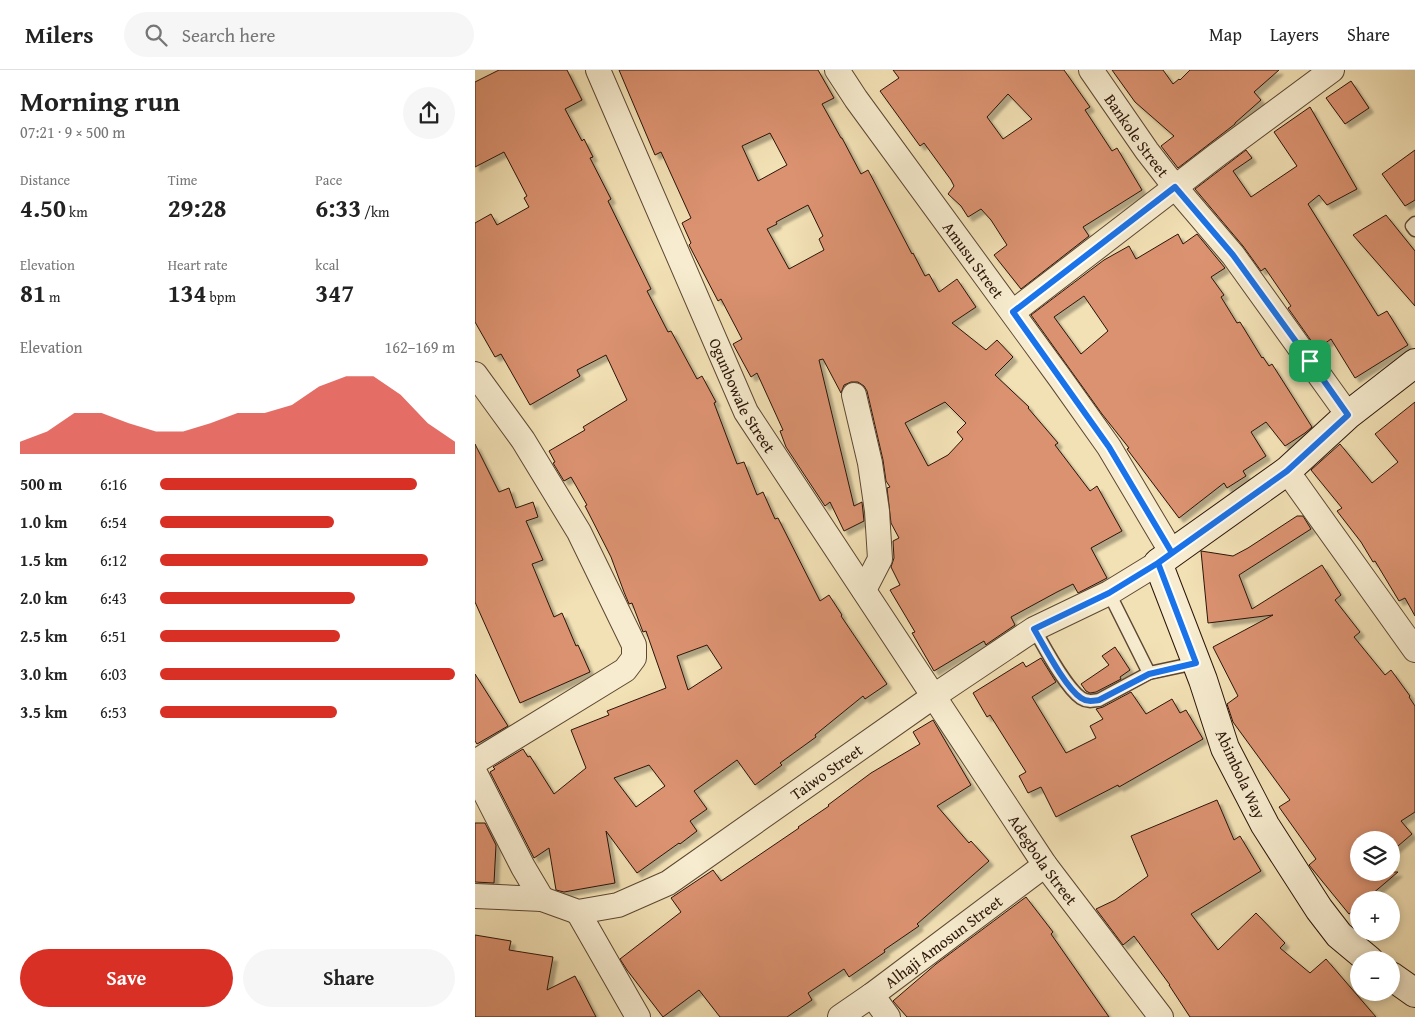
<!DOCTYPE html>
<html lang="en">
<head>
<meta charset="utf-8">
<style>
	body { margin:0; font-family:"Gentium Book Plus",serif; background:#f6f6f6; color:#222; height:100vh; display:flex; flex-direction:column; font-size:19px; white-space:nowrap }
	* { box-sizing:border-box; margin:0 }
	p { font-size:16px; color:#767676 }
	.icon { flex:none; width:28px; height:28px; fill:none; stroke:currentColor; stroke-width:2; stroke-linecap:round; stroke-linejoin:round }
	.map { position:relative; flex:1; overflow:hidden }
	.drawer { display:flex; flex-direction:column; background:#fff; width:475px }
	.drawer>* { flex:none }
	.buttons { position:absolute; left:875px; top:761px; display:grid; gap:10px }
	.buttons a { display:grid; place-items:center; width:50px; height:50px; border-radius:50%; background:#fff; box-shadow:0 2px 8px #0003; font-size:25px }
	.pin { position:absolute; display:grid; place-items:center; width:42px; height:42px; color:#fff; margin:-21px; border-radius:10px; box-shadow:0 2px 8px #0006 }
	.round { display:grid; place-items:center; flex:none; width:52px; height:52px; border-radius:26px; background:#f6f6f6 }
	.summary { display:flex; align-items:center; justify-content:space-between; height:85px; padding:0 20px }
	h1 { font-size:28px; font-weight:700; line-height:38px }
	.stats { display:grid; grid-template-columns:repeat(3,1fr); gap:8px; height:85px; padding:5px 20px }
	.stats div { display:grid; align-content:center }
	.stats b { font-size:25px; font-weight:700 }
	.stats small { font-size:14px; font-weight:400 }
	.stats p { font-size:14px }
	.chart { height:140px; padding:10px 20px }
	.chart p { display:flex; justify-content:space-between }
	.chart svg { width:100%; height:90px; margin-top:5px; fill:#d93025; opacity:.7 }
	.button { display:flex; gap:10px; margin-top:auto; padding:10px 20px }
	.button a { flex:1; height:58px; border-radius:30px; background:#d93025; color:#fff; font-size:20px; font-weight:700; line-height:58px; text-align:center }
	.button a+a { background:#f6f6f6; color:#222 }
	ul { padding:0 20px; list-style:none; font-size:16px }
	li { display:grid; grid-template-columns:80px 60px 1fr; align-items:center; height:38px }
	li i { height:12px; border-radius:6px; background:#d93025 }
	header { display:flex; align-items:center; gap:30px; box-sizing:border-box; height:70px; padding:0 25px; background:#fff; border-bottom:1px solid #e0e0e0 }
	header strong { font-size:24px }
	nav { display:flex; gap:28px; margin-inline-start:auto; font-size:18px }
	.search { width:350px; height:45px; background:#f6f6f6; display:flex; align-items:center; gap:12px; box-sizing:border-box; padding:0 18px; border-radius:28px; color:#767676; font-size:19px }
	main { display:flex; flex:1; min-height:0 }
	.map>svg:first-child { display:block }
	.building { fill:#db926f; stroke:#2b1408; fill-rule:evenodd; filter:url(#shadow) }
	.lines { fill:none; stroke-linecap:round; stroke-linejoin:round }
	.lane-casing { stroke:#5d4733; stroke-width:15 }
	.street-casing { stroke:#5d4733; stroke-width:26 }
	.secondary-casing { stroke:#2b1408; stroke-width:30 }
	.lane { stroke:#f7eccf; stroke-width:12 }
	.street { stroke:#f7eccf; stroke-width:24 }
	.secondary { stroke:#f7eccf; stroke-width:28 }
	.route-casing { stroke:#fff; stroke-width:10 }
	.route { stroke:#1a73e8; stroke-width:6 }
	.labels { text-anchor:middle; stroke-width:4; stroke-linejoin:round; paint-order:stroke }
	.street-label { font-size:16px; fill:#2b1408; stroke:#f7eccf }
</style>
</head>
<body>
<header>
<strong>Milers</strong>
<div class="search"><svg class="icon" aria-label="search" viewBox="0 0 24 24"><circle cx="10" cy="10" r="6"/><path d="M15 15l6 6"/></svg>Search here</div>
<nav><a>Map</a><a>Layers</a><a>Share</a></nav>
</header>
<main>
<section class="drawer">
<div class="summary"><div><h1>Morning run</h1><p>07:21 · 9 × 500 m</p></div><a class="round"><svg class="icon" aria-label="share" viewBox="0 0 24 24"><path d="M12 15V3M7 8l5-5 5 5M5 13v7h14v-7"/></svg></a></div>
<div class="stats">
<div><p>Distance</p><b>4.50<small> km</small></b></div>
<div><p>Time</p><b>29:28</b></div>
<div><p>Pace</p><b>6:33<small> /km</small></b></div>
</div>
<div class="stats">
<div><p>Elevation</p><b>81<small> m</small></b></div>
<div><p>Heart rate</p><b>134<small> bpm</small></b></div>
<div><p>kcal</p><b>347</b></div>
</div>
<div class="chart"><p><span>Elevation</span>162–169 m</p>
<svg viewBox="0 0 160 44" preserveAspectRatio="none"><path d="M0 44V38L10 33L20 24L30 24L40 29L50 33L60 33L70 29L80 24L90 24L100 20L110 11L120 6L130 6L140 15L150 29L160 38V44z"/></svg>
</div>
<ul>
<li><b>500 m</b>6:16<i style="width:87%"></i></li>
<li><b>1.0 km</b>6:54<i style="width:59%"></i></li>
<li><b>1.5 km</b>6:12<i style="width:91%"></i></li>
<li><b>2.0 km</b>6:43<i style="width:66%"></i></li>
<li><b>2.5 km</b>6:51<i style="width:61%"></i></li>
<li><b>3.0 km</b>6:03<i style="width:100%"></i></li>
<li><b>3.5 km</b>6:53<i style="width:60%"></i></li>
</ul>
<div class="button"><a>Save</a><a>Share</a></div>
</section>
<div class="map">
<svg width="940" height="947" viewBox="0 0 940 947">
	<defs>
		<filter id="shadow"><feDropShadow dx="4.5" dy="4.5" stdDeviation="1" flood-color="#0004"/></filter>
	</defs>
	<rect width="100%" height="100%" fill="#f2e1b5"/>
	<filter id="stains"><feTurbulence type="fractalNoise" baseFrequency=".004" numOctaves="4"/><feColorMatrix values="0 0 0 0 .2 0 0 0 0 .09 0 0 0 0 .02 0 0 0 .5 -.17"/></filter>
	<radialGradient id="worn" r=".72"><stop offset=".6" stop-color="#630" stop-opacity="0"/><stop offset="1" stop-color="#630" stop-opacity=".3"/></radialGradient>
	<!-- building -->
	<g class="building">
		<path d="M24,0H92L107,30L90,39L107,71L109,69L118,87L115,88L136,129L133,131L176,219L172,221L193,262L196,261L222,309L227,306L241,332L239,333L262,394L269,392L282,425L288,422L300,449L303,448L345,531L354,525L367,545L366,546L412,614L390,629L388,626L340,665L341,667L305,693L307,695L280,715L262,690L219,721L232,739L215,751L222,761L205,774L204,773L162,803L131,761L140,813L89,822L81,820L74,778L59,788L15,702L20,699L18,697L48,679L53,687L55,686L79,724L111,698L96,660L134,645L132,641L191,618L171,561L168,562L157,533L154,534L149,522L136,487L110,436L112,435L96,407L89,411L78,393L80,392L74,381L110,360L108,357L152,330L131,285L102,300L105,306L55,335L26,284L20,287L0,252V153L16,144L22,155L54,137L49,128L52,126L29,82L0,97V12ZM232,575L247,598L213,620L202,586ZM174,695L190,716L161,737L139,708Z"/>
		<path d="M144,0H343L359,28L347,34L366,68H367L386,104L393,100L437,184L438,183L450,206L454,204L464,222L482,209L501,237L477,253L511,280L522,270L538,287L520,305L554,337L553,338L583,373L580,375L615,421L622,416L647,461L616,478L632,508L603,523L598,514L582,522L536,547L540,555L512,574L511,575L509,571L459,601L437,563L440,562L415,520L425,515L416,497L419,488L418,471L424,468L416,453L412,418L415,417L411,411L408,390L392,321L389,316L383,312H376L369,315L366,323L348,289L344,290L379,436L387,432L389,451L369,461L355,432L350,436L311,377L305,361L308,360L282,303L276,307L258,274L267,269L246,229L243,231L214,175L216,173L207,153L216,148L186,82L180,85ZM295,63L312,95L283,111L267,76ZM333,135L348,166L344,169L349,180L314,199L292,159L302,154L301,152ZM470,332L491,353L482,362L488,369L473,385L453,396L430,353Z"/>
		<path d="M418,0H589L615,37L610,40L637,81L642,78L667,120L608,157L614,166L546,219L519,185L532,175L516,150L506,139L493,147L486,136L473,124L479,116L476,110L449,73L445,76L405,21L424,8ZM533,24L557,49L528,69L512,47Z"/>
		<path d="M637,0H688L698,14L704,9L705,10L715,0H804L779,22L786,30L760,53V54L703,98L686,76L699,66L660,32Z"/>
		<path d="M876,11L894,38L870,54L851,28Z"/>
		<path d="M835,37L882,119L852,135L844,125L833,134L903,246L912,241L933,275L880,308L856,269L842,279L813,238L816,236L790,198L786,201L768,176L720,119L771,80L777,88L758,101L776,127L822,96L799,62Z"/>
		<path d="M940,80V130L930,136L907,104Z"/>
		<path d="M911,145L940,181V236L878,165Z"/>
		<path d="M703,164L708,174L722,164L750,198L736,207L749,225L746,227L762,253L765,252L787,288L788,287L794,296L797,294L837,357L830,363L810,376L791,352L776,362L791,386L768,401L771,406L752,418L749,413L704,448L652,379L654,378L627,344L556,245L629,190L654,176L661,189ZM609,226L633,261L606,284L579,247Z"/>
		<path d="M940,332V546L930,528L924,531L900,491L898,492L886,472L862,441L867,438L836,400L865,374L897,413L923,392L900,364Z"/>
		<path d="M0,374L24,422L34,418L41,438L58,432L63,447L51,451L68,490L57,494L79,547L87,543L101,576L103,575L115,602L45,633L0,532Z"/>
		<path d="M822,446H828L836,459L764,505L777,539L847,495L866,525L860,530L885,562L879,567L910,605L916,600L935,626L934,627L940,636V742L926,751L937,764L916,782V770H884V802H923L890,830H884V836L874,844L834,795L841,789L804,737L815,730L758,652L752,634L763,626L738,577L798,545L733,553L726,481L758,486L773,478Z"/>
		<path d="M640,577L655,600L645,607L646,609L621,622L615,623L611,621L606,614L634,595L627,586Z"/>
		<path d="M566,588L581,612L557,627L591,683L621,668L615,656L628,649L621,639L628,637L656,622L671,644L697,629L705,643L711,640L728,669L644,717L643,715L581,747L566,717L553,723L544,706L551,702L515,645L512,647L498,623L548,592L551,597Z"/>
		<path d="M0,604L33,656L2,674L0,671Z"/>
		<path d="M458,650L496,715L462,736L494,773L496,771L514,791L442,854L444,856L409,880L410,882L374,907L369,899L333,923L337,930L312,947H245L224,920L188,947L152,900L145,889L206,842L196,828L238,800L246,811L324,758L323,757L354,736L353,735L396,703L445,674L438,662Z"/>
		<path d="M742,730L759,770L765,766L786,801L716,844L743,880L781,843L810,873L805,878L835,903L851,889L901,947H715L694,915H695L659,866L648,875L621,839L640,830L673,806L656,766Z"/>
		<path d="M0,753H10L21,775L19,813L0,812Z"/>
		<path d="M551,827L578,862L576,864L634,947H432L418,931L461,894Z"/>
		<path d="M0,865L36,871L34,880L78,887L72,920L100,906L121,947H0Z"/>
	</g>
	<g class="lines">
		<!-- lane casing -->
		<g class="lane-casing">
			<g id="lane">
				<path d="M940,153L937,156L940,160"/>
				<path d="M634,523L674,603"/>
				<path d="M559,559C569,576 590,617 606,628C612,632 617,631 624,630L674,603L721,593"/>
			</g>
		</g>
		<!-- street casing -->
		<g class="street-casing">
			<g id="street">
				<path id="s1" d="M123,0L271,342L570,795L686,947"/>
				<path id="s2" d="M362,0L381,29L585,308L634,377L697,483"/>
				<path id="s3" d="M616,0L672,81L700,117L758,185L873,345"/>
				<path d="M538,242L742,85L857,0"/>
				<path d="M0,304L48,370L104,462L159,575V588L150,600L0,692"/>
				<path d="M379,325L395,393L402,441L405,489L389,520"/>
				<path d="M812,401L940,580"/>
				<path d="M0,703L48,797L67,829"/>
				<path id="s4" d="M0,826L67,829L103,842L143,835L193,813L459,626L559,559L634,523L683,493"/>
				<path d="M103,842L163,947"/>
				<path d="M397,925L413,947"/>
				<path id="s5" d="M365,947L397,925L570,795"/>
			</g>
		</g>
		<!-- secondary casing -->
		<g class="secondary-casing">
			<g id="secondary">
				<path d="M894,890L864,865L844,839L790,755L750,678L728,610L683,493L812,401L873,345L940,293"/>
				<path d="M916,906L940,923"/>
			</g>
		</g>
		<!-- lane -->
		<use href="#lane" class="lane"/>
		<!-- street -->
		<use href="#street" class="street"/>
		<!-- secondary -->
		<use href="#secondary" class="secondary"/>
	</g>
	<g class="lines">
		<!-- route casing -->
		<g class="route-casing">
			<path id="route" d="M835,291L873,345L812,401L683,493L634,523L559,559C569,576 590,617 606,628C612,632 617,631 624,630L674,604L721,593L683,493L697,483L634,377L538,242L700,117L758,185L835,291"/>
		</g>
		<!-- route -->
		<use href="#route" class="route"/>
	</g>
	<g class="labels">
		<!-- street labels -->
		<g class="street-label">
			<text dy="6" stroke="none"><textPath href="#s3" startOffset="80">Bankole Street</textPath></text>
			<text dy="6" stroke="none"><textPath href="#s2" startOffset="234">Amusu Street</textPath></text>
			<text dy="6" stroke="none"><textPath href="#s1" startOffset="356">Ogunbowale Street</textPath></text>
			<text dy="6" stroke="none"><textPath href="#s4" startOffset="394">Taiwo Street</textPath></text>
			<text transform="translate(766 704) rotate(65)" y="6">Abimbola Way</text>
			<text dy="6" stroke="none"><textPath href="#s1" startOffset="910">Adegbola Street</textPath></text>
			<text dy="6" stroke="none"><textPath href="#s5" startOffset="128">Alhaji Amosun Street</textPath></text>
		</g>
	</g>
	<rect width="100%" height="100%" filter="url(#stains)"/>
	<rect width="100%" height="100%" fill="url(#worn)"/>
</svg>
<div class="buttons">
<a><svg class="icon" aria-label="layers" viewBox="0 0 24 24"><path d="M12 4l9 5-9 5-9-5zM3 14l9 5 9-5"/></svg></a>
<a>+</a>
<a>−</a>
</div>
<div class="pin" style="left:835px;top:291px;background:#1e9e55"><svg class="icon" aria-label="arrive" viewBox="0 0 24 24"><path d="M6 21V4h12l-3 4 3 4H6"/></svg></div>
</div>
</main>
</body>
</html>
